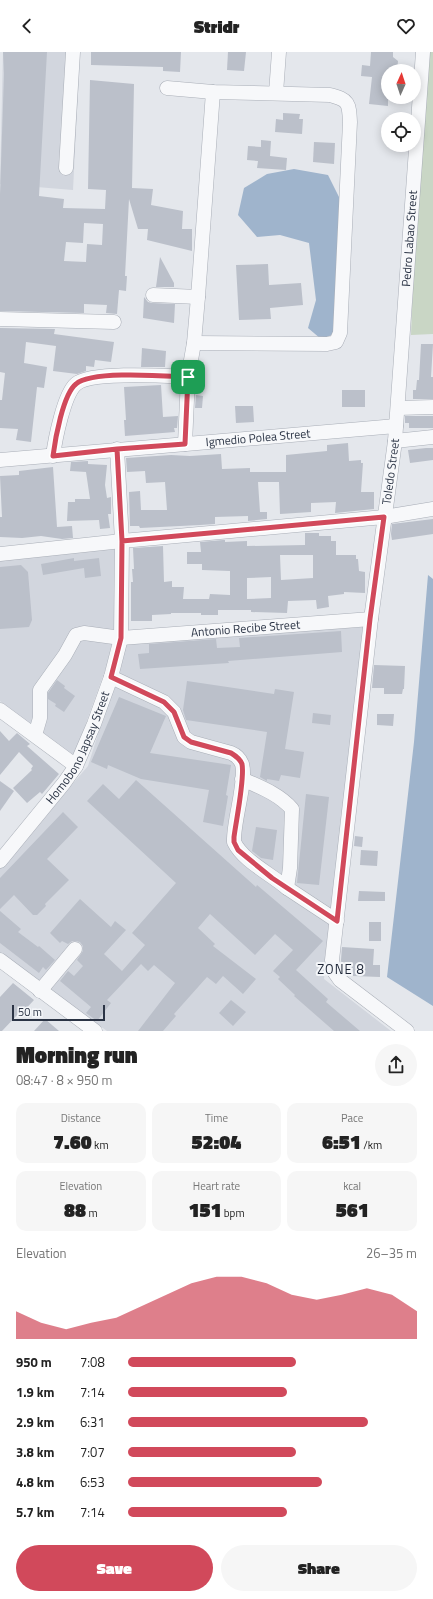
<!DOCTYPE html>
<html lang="en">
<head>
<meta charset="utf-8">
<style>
	body { margin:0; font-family:"Titillium Web",sans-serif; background:#f6f6f6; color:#222; height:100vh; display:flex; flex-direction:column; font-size:15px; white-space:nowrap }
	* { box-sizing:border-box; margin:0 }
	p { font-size:13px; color:#767676 }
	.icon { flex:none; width:22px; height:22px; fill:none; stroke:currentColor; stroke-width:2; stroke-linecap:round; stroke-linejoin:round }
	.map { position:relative; height:979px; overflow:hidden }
	.panel { display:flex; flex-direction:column; background:#fff; flex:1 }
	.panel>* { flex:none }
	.needle { width:26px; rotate:3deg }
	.fabs { position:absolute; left:381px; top:12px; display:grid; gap:8px }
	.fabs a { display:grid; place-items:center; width:40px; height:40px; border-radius:50%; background:#fff; box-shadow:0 2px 10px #0003; font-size:20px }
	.scale { position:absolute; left:12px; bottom:10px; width:93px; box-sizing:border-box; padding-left:4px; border:2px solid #2b3445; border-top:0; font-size:11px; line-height:14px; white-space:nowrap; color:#2b3445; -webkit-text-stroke:3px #f4f6f9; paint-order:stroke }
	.pin { position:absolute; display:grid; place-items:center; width:34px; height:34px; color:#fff; margin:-17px; border-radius:8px; box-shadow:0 2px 6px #0006 }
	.round { display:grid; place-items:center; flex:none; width:42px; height:42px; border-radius:21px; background:#f6f6f6 }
	.headline { display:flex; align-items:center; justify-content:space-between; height:68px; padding:0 16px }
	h1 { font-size:22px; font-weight:800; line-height:30px }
	.figures { display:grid; grid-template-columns:repeat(3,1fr); gap:6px; height:68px; padding:4px 16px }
	.figures div { display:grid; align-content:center; border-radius:10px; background:#f6f6f6; text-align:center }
	.figures b { font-size:20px; font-weight:800 }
	.figures small { font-size:11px; font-weight:400 }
	.figures p { font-size:11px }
	.chart { height:112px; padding:8px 16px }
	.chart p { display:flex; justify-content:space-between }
	.chart svg { width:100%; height:72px; margin-top:4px; fill:#d1495b; opacity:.7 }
	.button { display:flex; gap:8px; margin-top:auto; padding:8px 16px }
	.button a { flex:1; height:46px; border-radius:24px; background:#d1495b; color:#fff; font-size:16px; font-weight:800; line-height:46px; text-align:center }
	.button a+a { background:#f6f6f6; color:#222 }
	ul { padding:0 16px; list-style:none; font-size:13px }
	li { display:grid; grid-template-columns:64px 48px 1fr; align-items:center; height:30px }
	li i { height:10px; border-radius:5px; background:#d1495b }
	header { display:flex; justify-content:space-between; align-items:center; height:52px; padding:0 16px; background:#fff; font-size:18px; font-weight:800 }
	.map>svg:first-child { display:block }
	.built { fill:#d2d6de }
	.green { fill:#c9d6c5 }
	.water { fill:#9fb4cc }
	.building { fill:#bbc0ca; fill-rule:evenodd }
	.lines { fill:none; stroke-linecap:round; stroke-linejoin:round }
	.minor-casing { stroke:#a9aeb7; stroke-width:15 }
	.minor { stroke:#f7f8fa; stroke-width:14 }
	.route-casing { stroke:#fff; stroke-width:8 }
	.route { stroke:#d1495b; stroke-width:5 }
	.labels { text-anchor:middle; stroke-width:4; stroke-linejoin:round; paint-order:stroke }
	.street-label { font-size:12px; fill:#2b3445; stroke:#f4f6f9 }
	.neighbourhood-label { font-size:13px; letter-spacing:1px; fill:#1d2536; stroke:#f4f6f9 }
</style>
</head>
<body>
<header><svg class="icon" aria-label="back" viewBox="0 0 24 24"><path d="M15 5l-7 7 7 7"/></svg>Stridr<svg class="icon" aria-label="heart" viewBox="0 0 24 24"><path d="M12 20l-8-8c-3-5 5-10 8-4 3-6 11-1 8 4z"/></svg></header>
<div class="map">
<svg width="433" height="979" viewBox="0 0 433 979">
	<rect width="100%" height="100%" fill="#e4e7ec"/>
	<!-- built -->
	<g class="built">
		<path d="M3,0H80L73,138L0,132Z"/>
		<path d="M120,494L115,591L73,707L0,649V507Z"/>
		<path d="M365,575L324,927L391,979H107L0,901V816L88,714L127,589Z"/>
	</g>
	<!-- green -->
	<path class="green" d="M422,0H433V282L411,283Z"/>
	<!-- water -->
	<g class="water">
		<path d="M294,117L328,123L340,147L335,282L321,287L308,276L316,248L309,191L280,183L257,185L238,163L244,136L267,122Z"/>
		<path d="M428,523L433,527V954L387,925L414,690Z"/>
	</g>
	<!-- building -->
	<g class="building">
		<path d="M3,0H47L39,144L64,147L63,156L105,157L106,138L88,137L90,28L134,32L132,136L153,137L151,153L183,159L182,177H192V199L147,188L148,177H138L129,147L125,224H127L126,239L119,238L117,262L106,261L107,253L84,252V261L0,259V142L4,22ZM84,171L103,172L102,193L87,192L86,210L64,209L66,190L83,191Z"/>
		<path d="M91,0H181L180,20L163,19V15L91,13Z"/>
		<path d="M228,0H246L244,19L227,18Z"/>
		<path d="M371,0H393V5L398,9L397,19H388V54L369,52L372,25L361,24L362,13L370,14Z"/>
		<path d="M283,61L300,62L299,67H303L302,82L275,80L276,67L283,68Z"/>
		<path d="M261,88L271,89L270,104L287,106L286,118L257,116L258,109L247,108L248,94L261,95Z"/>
		<path d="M314,90L335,91L334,112L313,110Z"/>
		<path d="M160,205L174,231V235H156Z"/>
		<path d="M268,212L269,233L301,231L303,253L270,256L271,267L239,268L236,213Z"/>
		<path d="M144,245L148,250L152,251L175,252L174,271L143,266Z"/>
		<path d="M0,276L55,277L54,282L114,290L111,310L95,308L94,315L86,314V319L77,322L53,319L56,294L26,290L24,311L47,315L44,336L37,335L31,390L16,388L18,377L0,376V348H2L5,321L0,320Z"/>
		<path d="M421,292H433L431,325H433V347H413V338H416L417,328H419Z"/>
		<path d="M142,296L166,299L165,315H141Z"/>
		<path d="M161,333L163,365L178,364L177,376H174L175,380L125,384L124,368H126L124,335Z"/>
		<rect x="342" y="338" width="23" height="17"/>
		<path d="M196,343L203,344L202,356H195Z"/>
		<path d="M235,354H253L254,370L236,371Z"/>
		<path d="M405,364H433V376H409V371H405Z"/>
		<path d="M348,391L349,409L361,408V411H363L361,440H374V457L335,461L336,450L311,451V460L280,462L279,430H258L260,460H267V467L248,469V464L215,465V472L200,473L140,476L139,474H130L129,440L140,439L141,458H167L165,430L146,431L145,419L127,420L126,406L171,403L190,404L221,402L222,417L250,416V420H286V403L327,399V393Z"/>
		<path d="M426,396H433V408L410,411L408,398Z"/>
		<path d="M88,409V412L107,413L105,433L107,446L111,445V462H108L110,476L100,477L99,468L67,469L68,450H75V447H90L86,420L70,419L71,410Z"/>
		<path d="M53,415L57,475L72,474L73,486L62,487L41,484L22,486L0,485V465H2L0,424L19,423V419Z"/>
		<path d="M433,467V482L392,488L391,482L392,472Z"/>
		<path d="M305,481H319V484H331V489H336V503H356V507H358L359,519L365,520V541L344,540V542L328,544L329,555L317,557L316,548L288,549L287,561L251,560V558H218V563H201V561H171V562L152,563V569H131V530H133L132,517H134L133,496L163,494L164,530L172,529V535H184L183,547H209L210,542L230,543V519L202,518V512H187V500H201L200,490L223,488H225V490L247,489V494L305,493ZM280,503H313V526L281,528ZM271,525V546L247,547V526Z"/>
		<path d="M74,506V509L99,506L101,524L85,526L84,516L43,523L41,512Z"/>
		<path d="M21,513L28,520L32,568L29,575L0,577V515Z"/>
		<path d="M341,579L342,600L228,609L229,611L140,617L138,602L149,601V592L216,587L217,596L240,595L239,586Z"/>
		<path d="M374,613L405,614L404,637H403L402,642H384V636H372Z"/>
		<path d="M57,628L65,634L64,636L75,644L64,660L55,654L56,652L48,647V641Z"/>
		<path d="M187,629L274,642L275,637L294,640L285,697L304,700L300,726L281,723L279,729L267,727V729L260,725L267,680L186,668L183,658Z"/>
		<path d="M119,645L166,664L150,701L231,713L226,743L228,744L223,774L203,770L209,738L141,727L108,713L107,717L91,710Z"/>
		<path d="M313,661L331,663L330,673L312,671Z"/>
		<path d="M377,662H394L393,674L377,673Z"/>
		<path d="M0,679L9,689L17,681L30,692L27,694L59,722L42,742L40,740L27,751L13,736L32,718L31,717L33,714L19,700L0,723Z"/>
		<path d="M136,728L256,835L257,833L323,889L296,918L328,947L326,950L360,979H334L294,944L295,943L278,927L280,925L273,919L293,898L275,882L255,903L210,862L198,876L215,892L213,894L256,927L243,942L223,924L216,932L207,925L174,962L176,964L163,979H138L175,931L154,913L148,919L141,912L107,948L111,951L97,969L86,961L91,955L60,929L68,919L74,924L83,914L77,908L83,899V894L80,890L76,889H72L68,892L62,889L60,891L50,881L80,847L111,875L115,869L126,878L104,902L122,919L145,893L132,881L176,831L87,749L103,732L119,747Z"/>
		<path d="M0,729L14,739L0,759Z"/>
		<path d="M306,742L329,745L319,833L297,831Z"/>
		<path d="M63,760L78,775L47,807L69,828L45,852L46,854L37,863H33L14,843L0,857V826Z"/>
		<path d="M256,775L277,778L273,808L261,806L252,799Z"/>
		<path d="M355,784L363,785L362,795L354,794Z"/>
		<path d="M361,798L378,799L377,814L360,813Z"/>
		<path d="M359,839L385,840V849H358Z"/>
		<path d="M0,859L21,877L18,880L38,895L39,894L55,908L46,918L43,915L39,921L0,891Z"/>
		<rect x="369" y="870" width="12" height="19"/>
		<path d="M342,895L374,897L373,913H380V925L353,924V916L342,915L341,908Z"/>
		<path d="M13,931L34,948L20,963L19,961L2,979H0V945Z"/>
		<path d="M231,948L246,960L233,974L219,961Z"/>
		<path d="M45,967L59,979H34Z"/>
	</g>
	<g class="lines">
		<!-- minor casing -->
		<g class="minor-casing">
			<g id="minor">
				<path d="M167,36L213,40L330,43C349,48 349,51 350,70L340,281L336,290L327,292L194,291"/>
				<path d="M276,41L279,0"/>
				<path d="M66,116L73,0"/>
				<path d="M153,243L198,245"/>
				<path d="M0,267L114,270"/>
				<path d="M398,356L433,355"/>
				<path d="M395,389L433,385"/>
				<path d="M185,392L188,325L194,291L198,245L213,40"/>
				<path d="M53,404C55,388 64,342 76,332C91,319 166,324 188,325"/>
				<path id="s1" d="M0,408L396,374"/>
				<path d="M0,502L122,489L384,465L433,457"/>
				<path d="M111,625L164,650L174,660L184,685L191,690L231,701C236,703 240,707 242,712C247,730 233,769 234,790C243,809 271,822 287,836L290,816L292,757C279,742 260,735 242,727"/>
				<path d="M0,658L76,714"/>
				<path id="s2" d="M35,683L40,666V638L65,603L76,583L84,581L121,586L371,567"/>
				<path id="s3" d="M0,809L64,731L76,714L94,672L111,625L121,586L122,489L117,397"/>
				<path d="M287,836L337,869"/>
				<path d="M0,908L95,979"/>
				<path d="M40,939L75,897"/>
				<path id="s4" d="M407,979L340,928L335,921L332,908L371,567L395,389L423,0"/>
			</g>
		</g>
		<!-- minor -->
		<use href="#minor" class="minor"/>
	</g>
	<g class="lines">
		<!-- route casing -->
		<g class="route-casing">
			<path id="route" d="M188,325C166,324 91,318 76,332C63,342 55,388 53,404L117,397L122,489L121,586L111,625L164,650L174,660L184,685L191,690L231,701C236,704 240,707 242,712C245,726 236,769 234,785V790L238,798L272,826L337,869L370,567L384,465L122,489L117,397L185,392L188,325"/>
		</g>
		<!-- route -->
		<use href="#route" class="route"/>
	</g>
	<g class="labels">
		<!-- street labels -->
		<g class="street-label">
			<text dy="4" stroke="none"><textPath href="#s4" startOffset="832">Pedro Labao Street</textPath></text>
			<text dy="4" stroke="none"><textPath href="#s1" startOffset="259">Igmedio Polea Street</textPath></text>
			<text dy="4" stroke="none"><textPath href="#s4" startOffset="598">Toledo Street</textPath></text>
			<text dy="4" stroke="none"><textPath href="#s2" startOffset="282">Antonio Recibe Street</textPath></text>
			<text dy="4" stroke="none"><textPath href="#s3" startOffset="139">Homobono Japsay Street</textPath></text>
		</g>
		<!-- neighbourhood labels -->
		<g class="neighbourhood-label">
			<text x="341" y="922">ZONE 8</text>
		</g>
	</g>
</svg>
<div class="fabs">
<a><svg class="needle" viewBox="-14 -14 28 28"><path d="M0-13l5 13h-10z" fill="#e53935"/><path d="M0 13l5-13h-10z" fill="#767676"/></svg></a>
<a><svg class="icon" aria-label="locate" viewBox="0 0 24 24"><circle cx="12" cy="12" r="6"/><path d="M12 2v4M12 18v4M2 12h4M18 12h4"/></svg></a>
</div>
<div class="scale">50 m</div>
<div class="pin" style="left:188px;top:325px;background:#1e9e55"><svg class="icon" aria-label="arrive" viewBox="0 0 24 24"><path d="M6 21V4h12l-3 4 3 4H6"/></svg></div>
</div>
<section class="panel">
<div class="headline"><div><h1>Morning run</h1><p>08:47 · 8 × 950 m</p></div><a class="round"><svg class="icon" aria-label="share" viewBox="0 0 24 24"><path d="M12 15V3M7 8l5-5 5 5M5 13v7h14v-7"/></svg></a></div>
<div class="figures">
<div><p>Distance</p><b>7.60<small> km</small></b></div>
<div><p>Time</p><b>52:04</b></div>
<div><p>Pace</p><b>6:51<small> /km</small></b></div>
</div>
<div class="figures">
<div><p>Elevation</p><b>88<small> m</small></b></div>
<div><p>Heart rate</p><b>151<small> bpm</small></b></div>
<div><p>kcal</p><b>561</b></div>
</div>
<div class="chart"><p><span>Elevation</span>26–35 m</p>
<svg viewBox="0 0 160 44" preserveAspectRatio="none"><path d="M0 44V27L10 34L20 38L30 34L40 31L50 24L60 17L70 10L80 6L90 6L100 10L110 17L120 20L130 17L140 13L150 17L160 27V44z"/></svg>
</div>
<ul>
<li><b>950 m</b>7:08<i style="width:58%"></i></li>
<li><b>1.9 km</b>7:14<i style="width:55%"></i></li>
<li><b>2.9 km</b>6:31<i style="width:83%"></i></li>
<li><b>3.8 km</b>7:07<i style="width:58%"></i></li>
<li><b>4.8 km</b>6:53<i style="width:67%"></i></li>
<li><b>5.7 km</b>7:14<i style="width:55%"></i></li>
</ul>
<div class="button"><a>Save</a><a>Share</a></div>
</section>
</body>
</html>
